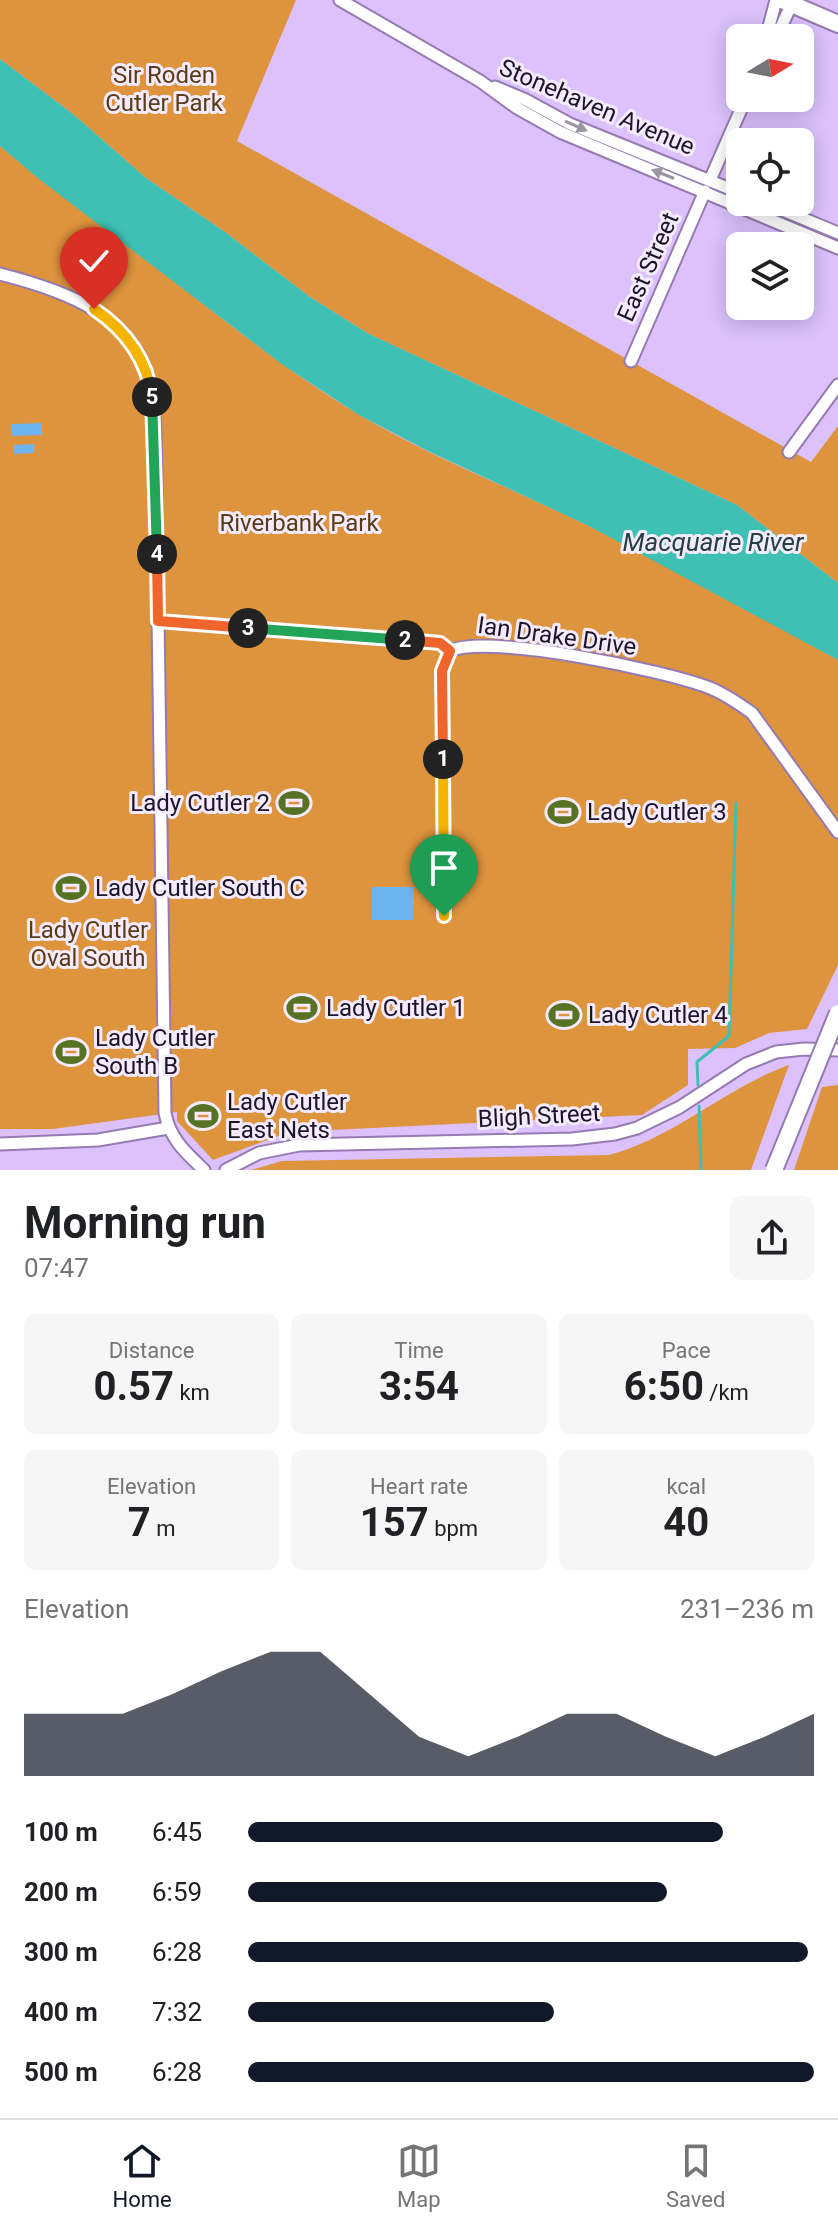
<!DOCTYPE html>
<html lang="en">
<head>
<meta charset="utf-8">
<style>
	body { margin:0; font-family:Roboto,sans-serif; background:#f6f6f6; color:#202124; height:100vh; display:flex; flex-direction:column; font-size:30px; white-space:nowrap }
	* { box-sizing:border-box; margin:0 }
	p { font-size:26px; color:#757577 }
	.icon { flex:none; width:44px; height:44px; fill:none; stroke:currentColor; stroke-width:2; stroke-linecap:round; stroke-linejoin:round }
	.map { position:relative; height:1170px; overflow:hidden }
	.side { display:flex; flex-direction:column; background:#fff; flex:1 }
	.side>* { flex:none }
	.needle { width:52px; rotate:80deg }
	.controls { position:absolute; left:726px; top:24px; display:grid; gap:16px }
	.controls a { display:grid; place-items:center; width:88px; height:88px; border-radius:12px; background:#fff; box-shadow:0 4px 20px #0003; font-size:40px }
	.pin { position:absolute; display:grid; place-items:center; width:68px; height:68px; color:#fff; margin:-82px -34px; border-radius:50% 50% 50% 0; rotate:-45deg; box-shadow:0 0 8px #0007 }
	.pin .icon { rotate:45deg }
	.km { position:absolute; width:40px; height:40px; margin:-20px; border-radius:50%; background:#222; color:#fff; font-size:22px; line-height:40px; text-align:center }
	.round { display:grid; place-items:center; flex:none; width:84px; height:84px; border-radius:12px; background:#f6f6f6 }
	.headline { display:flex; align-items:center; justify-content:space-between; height:136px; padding:0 24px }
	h1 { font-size:44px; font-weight:700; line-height:60px }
	.metrics { display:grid; grid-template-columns:repeat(3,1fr); gap:12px; height:136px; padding:8px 24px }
	.metrics div { display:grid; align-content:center; border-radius:12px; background:#f6f6f6; text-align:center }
	.metrics b { font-size:40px; font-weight:700 }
	.metrics small { font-size:22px; font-weight:400 }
	.metrics p { font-size:22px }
	.chart { height:224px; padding:16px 24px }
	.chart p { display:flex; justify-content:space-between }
	.chart svg { width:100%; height:144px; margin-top:8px; fill:#111827; opacity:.7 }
	ul { padding:0 24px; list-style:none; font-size:26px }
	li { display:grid; grid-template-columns:128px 96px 1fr; align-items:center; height:60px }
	li i { height:20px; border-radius:10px; background:#111827 }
	.tab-bar { display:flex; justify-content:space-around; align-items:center; height:112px; border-top:2px solid #e0e0e0; background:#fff; font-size:22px; color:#757577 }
	.tab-bar a { display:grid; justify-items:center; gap:4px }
	.tab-bar .current { color:#111827 }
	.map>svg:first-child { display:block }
	.green { fill:#de933d }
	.water { fill:#3ec1b4 }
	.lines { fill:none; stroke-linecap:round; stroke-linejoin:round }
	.stream { stroke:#3ec1b4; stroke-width:3 }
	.building { fill:#6db4f0 }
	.minor-casing { stroke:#957bb1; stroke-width:15 }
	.highway-casing { stroke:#957bb1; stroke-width:20 }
	.minor { stroke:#fff; stroke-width:11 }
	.highway { stroke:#fff; stroke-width:16 }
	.highway-bridge-casing { stroke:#957bb1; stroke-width:20; stroke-linecap:butt }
	.highway-bridge { stroke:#fff; stroke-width:16 }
	.oneway { fill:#9a959f }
	.split-1-casing { stroke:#fff; stroke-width:16 }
	.split-2-casing { stroke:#fff; stroke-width:16 }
	.split-3-casing { stroke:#fff; stroke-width:16 }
	.split-4-casing { stroke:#fff; stroke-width:16 }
	.split-5-casing { stroke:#fff; stroke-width:16 }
	.split-6-casing { stroke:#fff; stroke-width:16 }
	.split-1 { stroke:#f5b400; stroke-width:10 }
	.split-2 { stroke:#f0652b; stroke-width:10 }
	.split-3 { stroke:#22a559; stroke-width:10 }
	.split-4 { stroke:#f0652b; stroke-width:10 }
	.split-5 { stroke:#22a559; stroke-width:10 }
	.split-6 { stroke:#f5b400; stroke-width:10 }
	.labels { text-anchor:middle; stroke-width:6; stroke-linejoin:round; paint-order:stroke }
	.park-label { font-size:24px; fill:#5b3a16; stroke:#f4ecfe }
	.street-label { font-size:24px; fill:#1e1429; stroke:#f4ecfe }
	.poi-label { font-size:24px; fill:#1e1429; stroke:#f4ecfe; text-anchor:start }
	.water-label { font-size:26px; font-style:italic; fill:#25413e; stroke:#f4ecfe }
</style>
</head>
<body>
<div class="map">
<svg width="838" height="1170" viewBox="0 0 838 1170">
	<rect width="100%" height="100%" fill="#dcc1fc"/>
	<!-- green -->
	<g class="green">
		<path d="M0,0H296L237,141L811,462L838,426V583L737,505L369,334L310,297L225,232L146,178L73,114L0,59Z"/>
		<path d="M0,146C44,184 93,217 139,253C210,309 280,367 358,414C431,457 511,488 587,525C672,567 756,613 838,660V965L807,1029L769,1033L735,1048L688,1049V1085L642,1115L289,1132L213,1160L177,1121V1112L53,1129H0Z"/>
		<path d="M789,1065L751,1170H251L282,1161L609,1155C674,1138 725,1088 789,1065Z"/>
		<path d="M838,1085V1170H794L822,1087Z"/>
	</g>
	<!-- water -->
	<path class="water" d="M0,59L73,114L146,178L225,232L310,297L369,334L737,505L838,583V660L589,526L428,451L359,415L283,365L39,179L0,146Z"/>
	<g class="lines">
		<!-- stream -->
		<g class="stream">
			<path d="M698,1085L697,1062L729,1036L736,803"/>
			<path d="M699,1106L701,1170"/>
		</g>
	</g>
	<!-- building -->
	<g class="building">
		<path d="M42,423V435L12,436L11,424Z"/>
		<path d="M34,444V453L14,454V445Z"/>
		<rect x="372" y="887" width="42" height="33"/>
	</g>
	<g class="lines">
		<!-- minor casing -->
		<g class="minor-casing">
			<g id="minor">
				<path d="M340,0L480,81L517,108L560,132L838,248"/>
				<path d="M766,38L776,0"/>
				<path d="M776,38L793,1"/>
				<path d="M495,87L526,100L570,124L740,193"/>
				<path d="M710,180L746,98"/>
				<path d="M763,202L838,233"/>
				<path d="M0,274C63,290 135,314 150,386C156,414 155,444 156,473L165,1113C170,1139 186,1153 204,1170"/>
				<path d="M631,361L705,191"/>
				<path d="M789,452L838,385"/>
				<path d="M158,621L440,643L450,651C488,633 667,671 710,688C725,694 738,703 752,713L838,832"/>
				<path d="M444,916L442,671L450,651"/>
				<path d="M0,1144L98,1140L168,1128"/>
				<path d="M226,1170L259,1153L299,1145L572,1139L615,1134L637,1128L680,1107L746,1064L776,1052L804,1049L838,1050"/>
			</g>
		</g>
		<!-- highway casing -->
		<g class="highway-casing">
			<path id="highway" d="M782,0L838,24"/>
		</g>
		<!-- minor -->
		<use href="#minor" class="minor"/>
		<!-- highway -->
		<use href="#highway" class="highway"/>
		<!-- highway-bridge casing -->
		<g class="highway-bridge-casing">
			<path id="highway-bridge" d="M774,1170L838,1013"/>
		</g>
		<!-- highway-bridge -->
		<use href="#highway-bridge" class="highway-bridge"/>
	</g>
	<!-- one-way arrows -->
	<defs><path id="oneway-solid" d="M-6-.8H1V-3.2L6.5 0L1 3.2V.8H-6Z" transform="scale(2)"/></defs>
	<g class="oneway">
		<use href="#oneway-solid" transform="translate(576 126) rotate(24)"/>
		<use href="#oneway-solid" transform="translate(663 174) rotate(-158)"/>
	</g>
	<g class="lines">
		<!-- split-1 casing -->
		<g class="split-1-casing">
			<path id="split-1" d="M443,759L444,916"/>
		</g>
		<!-- split-2 casing -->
		<g class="split-2-casing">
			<path id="split-2" d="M405,640L440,643L450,651L442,671L443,759"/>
		</g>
		<!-- split-3 casing -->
		<g class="split-3-casing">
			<path id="split-3" d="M248,628L405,640"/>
		</g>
		<!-- split-4 casing -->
		<g class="split-4-casing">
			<path id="split-4" d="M157,554L158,621L248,628"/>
		</g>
		<!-- split-5 casing -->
		<g class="split-5-casing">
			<path id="split-5" d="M152,397L157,554"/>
		</g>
		<!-- split-6 casing -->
		<g class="split-6-casing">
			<path id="split-6" d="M94,309C125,330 147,359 152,397"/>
		</g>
		<!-- split-1 -->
		<use href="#split-1" class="split-1"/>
		<!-- split-2 -->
		<use href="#split-2" class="split-2"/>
		<!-- split-3 -->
		<use href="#split-3" class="split-3"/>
		<!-- split-4 -->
		<use href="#split-4" class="split-4"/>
		<!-- split-5 -->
		<use href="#split-5" class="split-5"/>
		<!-- split-6 -->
		<use href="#split-6" class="split-6"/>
	</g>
	<!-- icons -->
	<defs>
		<g id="stadium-bare" transform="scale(2.4)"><path d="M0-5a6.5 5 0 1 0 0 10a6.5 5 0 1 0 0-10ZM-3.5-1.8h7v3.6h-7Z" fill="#587225" stroke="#f4ecfe" stroke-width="2.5" paint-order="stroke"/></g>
	</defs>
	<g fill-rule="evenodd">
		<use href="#stadium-bare" x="294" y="803"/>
		<use href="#stadium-bare" x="563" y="812"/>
		<use href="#stadium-bare" x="71" y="888"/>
		<use href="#stadium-bare" x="302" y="1008"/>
		<use href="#stadium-bare" x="564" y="1015"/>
		<use href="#stadium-bare" x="71" y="1052"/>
		<use href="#stadium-bare" x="203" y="1116"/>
	</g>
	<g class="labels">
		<!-- park labels -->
		<g class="park-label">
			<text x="164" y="83">Sir Roden<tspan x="164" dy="28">Cutler Park</tspan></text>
			<text x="299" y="531">Riverbank Park</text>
			<text x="88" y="938">Lady Cutler<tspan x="88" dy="28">Oval South</tspan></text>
		</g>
		<!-- street labels -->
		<g class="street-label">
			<text transform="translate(597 107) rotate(23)" y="8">Stonehaven Avenue</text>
			<text transform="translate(648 267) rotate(-66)" y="8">East Street</text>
			<text transform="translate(557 636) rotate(8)" y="8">Ian Drake Drive</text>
			<text transform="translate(539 1116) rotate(-3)" y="8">Bligh Street</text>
		</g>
		<!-- poi labels -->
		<g class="poi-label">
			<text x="270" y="811" text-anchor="end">Lady Cutler 2</text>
			<text x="587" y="820">Lady Cutler 3</text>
			<text x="95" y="896">Lady Cutler South C</text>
			<text x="326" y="1016">Lady Cutler 1</text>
			<text x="588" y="1023">Lady Cutler 4</text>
			<text x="95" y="1046">Lady Cutler<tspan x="95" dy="28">South B</tspan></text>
			<text x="227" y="1110">Lady Cutler<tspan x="227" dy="28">East Nets</tspan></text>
		</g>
		<!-- water labels -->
		<g class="water-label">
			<text x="713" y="551">Macquarie River</text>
		</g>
	</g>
</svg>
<div class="controls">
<a><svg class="needle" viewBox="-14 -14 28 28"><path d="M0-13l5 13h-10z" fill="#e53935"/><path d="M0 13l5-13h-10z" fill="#757577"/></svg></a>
<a><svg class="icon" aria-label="locate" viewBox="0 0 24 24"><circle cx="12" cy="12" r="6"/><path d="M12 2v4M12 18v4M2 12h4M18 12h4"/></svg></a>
<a><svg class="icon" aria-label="layers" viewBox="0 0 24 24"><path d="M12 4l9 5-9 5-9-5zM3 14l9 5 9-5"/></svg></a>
</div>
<div class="pin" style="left:444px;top:916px;background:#1e9e55"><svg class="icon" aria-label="arrive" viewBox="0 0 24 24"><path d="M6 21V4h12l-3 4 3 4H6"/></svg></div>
<div class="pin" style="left:94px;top:309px;background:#d93025"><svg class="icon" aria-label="check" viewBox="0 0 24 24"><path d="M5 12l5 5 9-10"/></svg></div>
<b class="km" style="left:443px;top:759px">1</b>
<b class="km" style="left:405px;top:640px">2</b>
<b class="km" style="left:248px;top:628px">3</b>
<b class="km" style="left:157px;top:554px">4</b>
<b class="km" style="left:152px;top:397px">5</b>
</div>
<section class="side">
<div class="headline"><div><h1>Morning run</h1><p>07:47</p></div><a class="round"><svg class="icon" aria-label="share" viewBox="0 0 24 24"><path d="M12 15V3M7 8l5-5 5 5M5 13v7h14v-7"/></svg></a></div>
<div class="metrics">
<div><p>Distance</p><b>0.57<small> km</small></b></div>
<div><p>Time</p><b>3:54</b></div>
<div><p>Pace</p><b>6:50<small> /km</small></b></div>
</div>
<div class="metrics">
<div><p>Elevation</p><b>7<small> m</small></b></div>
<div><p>Heart rate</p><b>157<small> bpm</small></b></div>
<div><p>kcal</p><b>40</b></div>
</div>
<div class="chart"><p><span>Elevation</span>231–236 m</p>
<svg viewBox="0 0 160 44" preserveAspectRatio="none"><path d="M0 44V25L10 25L20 25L30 19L40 12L50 6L60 6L70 19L80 32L90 38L100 32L110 25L120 25L130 32L140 38L150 32L160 25V44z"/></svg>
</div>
<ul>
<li><b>100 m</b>6:45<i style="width:84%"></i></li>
<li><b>200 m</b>6:59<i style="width:74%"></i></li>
<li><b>300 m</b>6:28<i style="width:99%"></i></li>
<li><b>400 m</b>7:32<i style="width:54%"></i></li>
<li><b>500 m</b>6:28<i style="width:100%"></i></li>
</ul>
</section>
<nav class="tab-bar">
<a class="current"><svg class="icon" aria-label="home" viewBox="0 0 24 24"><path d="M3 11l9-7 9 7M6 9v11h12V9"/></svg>Home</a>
<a><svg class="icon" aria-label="map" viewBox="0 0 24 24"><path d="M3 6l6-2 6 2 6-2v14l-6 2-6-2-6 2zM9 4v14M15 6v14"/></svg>Map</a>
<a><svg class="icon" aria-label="saved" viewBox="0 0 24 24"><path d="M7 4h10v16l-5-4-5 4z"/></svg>Saved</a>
</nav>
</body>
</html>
